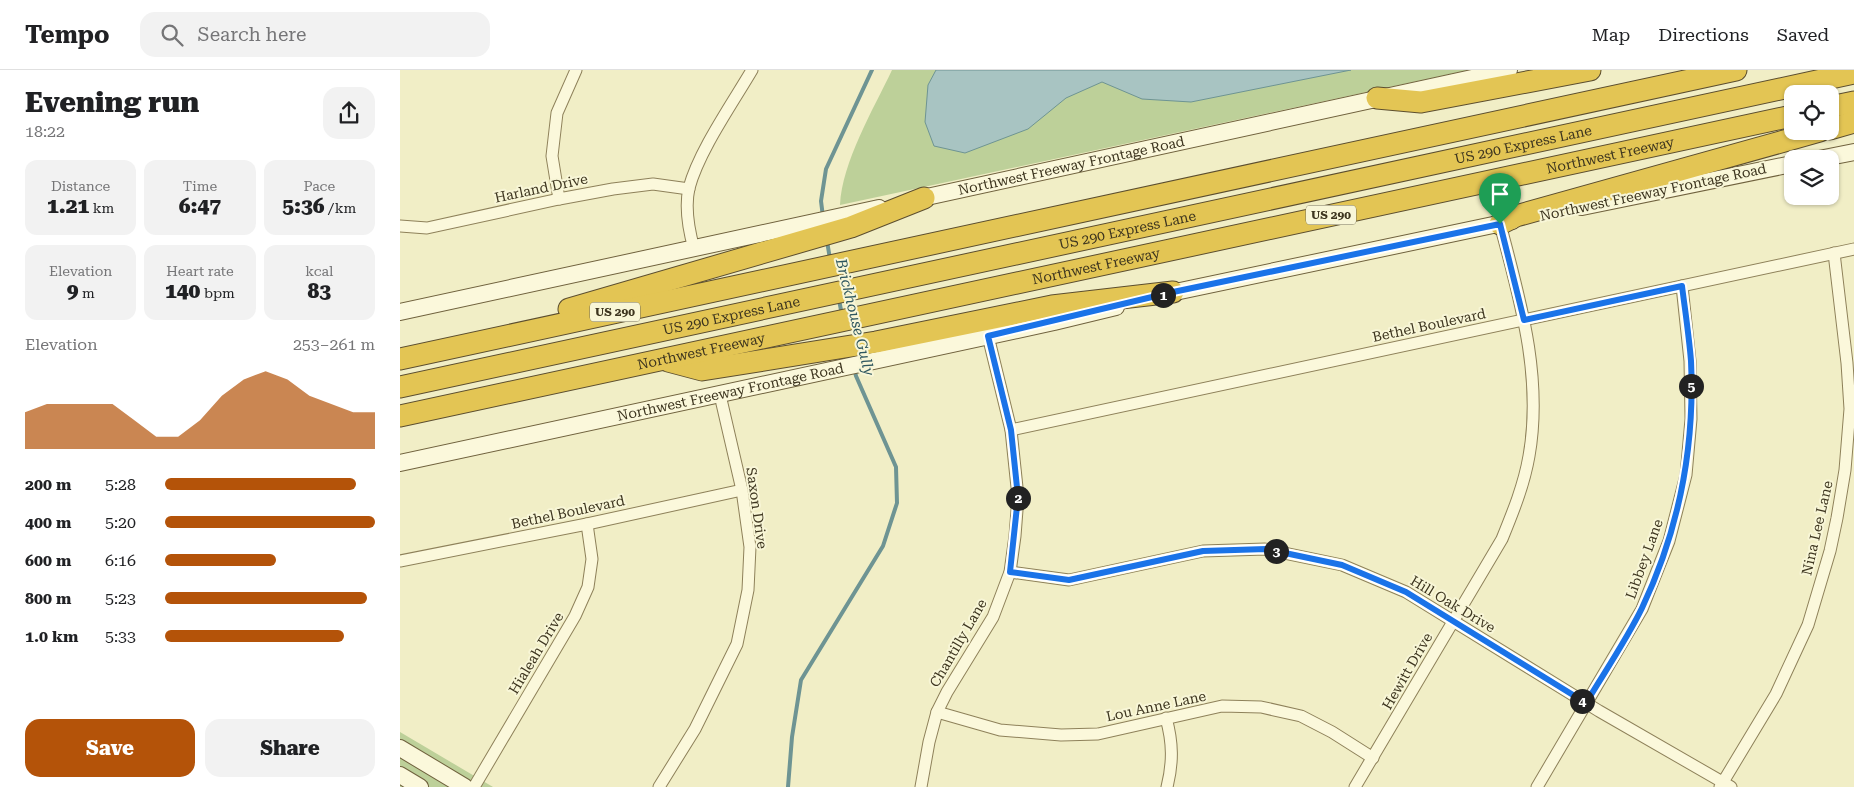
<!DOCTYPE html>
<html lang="en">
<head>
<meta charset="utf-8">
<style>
	body { margin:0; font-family:"Roboto Serif",serif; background:#f2f2f2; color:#202124; height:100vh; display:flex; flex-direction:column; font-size:19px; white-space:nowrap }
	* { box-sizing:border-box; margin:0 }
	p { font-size:16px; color:#757577 }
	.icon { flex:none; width:28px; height:28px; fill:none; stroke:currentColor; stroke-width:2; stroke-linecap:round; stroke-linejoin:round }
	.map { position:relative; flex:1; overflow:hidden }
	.panel { display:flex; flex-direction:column; background:#fff; width:400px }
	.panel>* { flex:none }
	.fabs { position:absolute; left:1384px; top:15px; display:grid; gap:10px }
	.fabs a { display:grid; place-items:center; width:55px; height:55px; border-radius:10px; background:#fff; box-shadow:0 1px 4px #0004; font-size:25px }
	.pin { position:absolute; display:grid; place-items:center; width:42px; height:42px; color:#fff; margin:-51px -21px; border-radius:50% 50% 50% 0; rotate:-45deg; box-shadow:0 0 5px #0007 }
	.pin .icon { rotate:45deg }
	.km { position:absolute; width:25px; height:25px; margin:-12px; border-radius:50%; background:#222; color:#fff; font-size:14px; line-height:25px; text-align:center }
	.round { display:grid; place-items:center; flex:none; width:52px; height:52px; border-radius:15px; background:#f2f2f2 }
	.overview { display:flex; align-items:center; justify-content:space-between; height:85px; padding:0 25px }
	h1 { font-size:28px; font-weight:800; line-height:38px }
	.stats { display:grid; grid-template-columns:repeat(3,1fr); gap:8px; height:85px; padding:5px 25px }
	.stats div { display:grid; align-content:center; border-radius:12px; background:#f2f2f2; text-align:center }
	.stats b { font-size:21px; font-weight:800 }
	.stats small { font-size:14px; font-weight:400 }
	.stats p { font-size:14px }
	.chart { height:140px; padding:10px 25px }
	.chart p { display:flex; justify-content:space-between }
	.chart svg { width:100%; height:90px; margin-top:5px; fill:#b45309; opacity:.7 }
	.action { display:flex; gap:10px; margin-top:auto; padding:10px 25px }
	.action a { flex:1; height:58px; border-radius:15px; background:#b45309; color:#fff; font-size:20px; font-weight:800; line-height:58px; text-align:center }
	.action a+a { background:#f2f2f2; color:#202124 }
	ul { padding:0 25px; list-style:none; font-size:16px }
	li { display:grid; grid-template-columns:80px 60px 1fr; align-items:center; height:38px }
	li i { height:12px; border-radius:6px; background:#b45309 }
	header { display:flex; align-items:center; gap:30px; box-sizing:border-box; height:70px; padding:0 25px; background:#fff; border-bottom:1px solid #e0e0e0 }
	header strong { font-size:24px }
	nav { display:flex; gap:28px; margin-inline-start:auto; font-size:18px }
	.search { width:350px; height:45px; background:#f2f2f2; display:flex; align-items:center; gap:12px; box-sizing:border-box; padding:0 18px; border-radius:15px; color:#757577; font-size:19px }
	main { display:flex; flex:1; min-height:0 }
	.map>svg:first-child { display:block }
	.green { fill:#bdd099 }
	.water { fill:#a8c4c2; stroke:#6e9493 }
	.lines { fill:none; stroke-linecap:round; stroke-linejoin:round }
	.stream { stroke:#6e9493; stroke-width:4 }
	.minor-casing { stroke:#8e815a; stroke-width:13 }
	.secondary-casing { stroke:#70623e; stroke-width:18 }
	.motorway-casing { stroke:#5c4e2f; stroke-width:23 }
	.minor { stroke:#fbf8db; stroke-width:11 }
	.secondary { stroke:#fbf8db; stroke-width:16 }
	.motorway { stroke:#e3c554; stroke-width:21 }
	.route-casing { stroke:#fff; stroke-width:10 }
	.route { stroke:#1a73e8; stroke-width:6 }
	.labels { text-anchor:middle; stroke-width:4; stroke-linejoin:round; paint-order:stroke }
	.shield { fill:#f8f6d7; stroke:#756f56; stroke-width:1 }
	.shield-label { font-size:12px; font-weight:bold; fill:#3d351f }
	.street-label { font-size:14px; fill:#3d351f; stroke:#f8f6d7 }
	.water-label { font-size:15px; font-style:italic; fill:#2e565e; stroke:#f8f6d7 }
</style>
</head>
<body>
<header>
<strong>Tempo</strong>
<div class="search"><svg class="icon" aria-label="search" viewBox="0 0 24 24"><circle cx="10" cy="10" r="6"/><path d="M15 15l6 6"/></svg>Search here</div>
<nav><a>Map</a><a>Directions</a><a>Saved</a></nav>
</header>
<main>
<section class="panel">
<div class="overview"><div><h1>Evening run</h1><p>18:22</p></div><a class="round"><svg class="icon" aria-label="share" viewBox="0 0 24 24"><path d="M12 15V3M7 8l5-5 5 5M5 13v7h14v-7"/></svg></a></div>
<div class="stats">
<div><p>Distance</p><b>1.21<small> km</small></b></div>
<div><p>Time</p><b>6:47</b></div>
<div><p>Pace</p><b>5:36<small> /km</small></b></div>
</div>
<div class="stats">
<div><p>Elevation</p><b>9<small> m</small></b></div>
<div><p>Heart rate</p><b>140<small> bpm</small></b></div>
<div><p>kcal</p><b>83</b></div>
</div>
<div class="chart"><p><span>Elevation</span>253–261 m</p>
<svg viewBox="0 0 160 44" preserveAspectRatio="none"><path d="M0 44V26L10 22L20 22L30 22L40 22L50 30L60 38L70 38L80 30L90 18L100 10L110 6L120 10L130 18L140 22L150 26L160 26V44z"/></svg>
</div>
<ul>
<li><b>200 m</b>5:28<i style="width:91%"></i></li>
<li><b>400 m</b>5:20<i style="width:100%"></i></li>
<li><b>600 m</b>6:16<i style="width:53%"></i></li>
<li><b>800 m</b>5:23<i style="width:96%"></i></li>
<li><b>1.0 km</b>5:33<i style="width:85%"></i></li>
</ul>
<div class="action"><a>Save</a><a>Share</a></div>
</section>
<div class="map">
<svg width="1454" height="717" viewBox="0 0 1454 717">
	<rect width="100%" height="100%" fill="#f1eec6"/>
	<!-- green -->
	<g class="green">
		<path d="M492,0H1069L440,135C442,92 473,40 492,0Z"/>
		<path d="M0,662L93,717H0Z"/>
	</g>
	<!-- water -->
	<path class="water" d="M536,0H951L791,32L742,29L702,12L666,28L628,59L565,83L534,76L525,52L528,15Z"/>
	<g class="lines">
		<!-- stream -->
		<g class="stream">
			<path d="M423,147L421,131L426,99L472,0"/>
			<path d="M427,171L430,189"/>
			<path d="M439,230L442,245"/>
			<path d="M388,717L392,667L401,610L483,476L497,433L496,397L456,306L454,298"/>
		</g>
		<!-- minor casing -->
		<g class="minor-casing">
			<g id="minor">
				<path d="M159,129L152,86L157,43L176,0"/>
				<path d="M0,156L27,158L159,129L213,119L253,114L289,119"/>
				<path d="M294,179C289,161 285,136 289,118C299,81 332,34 352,0"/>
				<path d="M611,360L1454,179"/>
				<path d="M0,491L187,454L342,420"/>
				<path d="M610,502L669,510L803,481L865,479L942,495L1006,522L1199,641L1331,717"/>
				<path d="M537,642L600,660L661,665L698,664L822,636L861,637L901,646L932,662L973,688"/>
				<path d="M766,648C773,673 773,693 767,717"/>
				<path d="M74,717L175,546L188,517L192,489L187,454"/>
				<path d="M259,717L295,659L337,574L348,520L350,477L342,420L320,325"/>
				<path d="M521,717L529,672L537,642L547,622L593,547L610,502L615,466L618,427L611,360L588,266"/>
				<path d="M955,717L1102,469C1113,442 1124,415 1129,386C1143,307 1120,230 1100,154"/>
				<path d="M1137,717L1242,539L1269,471L1286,405L1291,349L1290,291L1282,216"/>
				<path d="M1320,717L1376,624L1408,555L1430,481L1437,448L1445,400L1450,339L1447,293L1434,183"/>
			</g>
		</g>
		<!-- secondary casing -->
		<g class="secondary-casing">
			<g id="secondary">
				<path d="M1419,89L1454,82"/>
				<path id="s1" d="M513,130L1109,0"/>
				<path d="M1182,137L1392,94"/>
				<path d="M761,225L1112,151"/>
				<path d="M0,242L479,138"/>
				<path id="s2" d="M0,393L654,252L716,237"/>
				<path d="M0,678L65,717"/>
				<path d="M0,705L20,717"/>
			</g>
		</g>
		<!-- motorway casing -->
		<g class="motorway-casing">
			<g id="motorway">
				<path d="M977,28L1021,32L1190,0"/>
				<path d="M1430,37L1454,32"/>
				<path d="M1430,59L1454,52"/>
				<path d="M1100,154L1116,146L1420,61"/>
				<path d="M169,239L451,157L524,128"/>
				<path d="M0,289L1336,0"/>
				<path d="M268,291L302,300L476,272L652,236L773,222"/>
				<path id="s3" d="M0,317L1454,3"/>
				<path id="s4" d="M0,346L1392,46"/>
			</g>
		</g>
		<!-- minor -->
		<use href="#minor" class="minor"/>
		<!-- secondary -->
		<use href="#secondary" class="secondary"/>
		<!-- motorway -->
		<use href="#motorway" class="motorway"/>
	</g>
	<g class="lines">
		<!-- route casing -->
		<g class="route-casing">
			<path id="route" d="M1100,154L1124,250L1282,216C1285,240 1289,266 1291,291C1295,378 1279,460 1242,538C1227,569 1204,603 1186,633L1006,522L942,495L866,479L803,481L669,510L610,502L618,427L611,360L588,266L773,222Z"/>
		</g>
		<!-- route -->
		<use href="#route" class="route"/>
	</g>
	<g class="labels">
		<!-- shield labels -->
		<g class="shield">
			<rect x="906" y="135.5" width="50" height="19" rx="4"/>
			<rect x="190" y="232.5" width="50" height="19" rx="4"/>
		</g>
		<g class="shield-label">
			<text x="931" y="149">US 290</text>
			<text x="215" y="246">US 290</text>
		</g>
		<!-- street labels -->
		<g class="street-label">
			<text dy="5" stroke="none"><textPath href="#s3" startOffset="1149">US 290 Express Lane</textPath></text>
			<text dy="5" stroke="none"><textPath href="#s4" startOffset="1238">Northwest Freeway</textPath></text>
			<text dy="5" stroke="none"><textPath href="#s1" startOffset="162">Northwest Freeway Frontage Road</textPath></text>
			<text transform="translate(141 118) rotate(-12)" y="5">Harland Drive</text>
			<text transform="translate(1253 122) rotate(-12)" y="5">Northwest Freeway Frontage Road</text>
			<text dy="5" stroke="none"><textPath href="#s3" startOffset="744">US 290 Express Lane</textPath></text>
			<text dy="5" stroke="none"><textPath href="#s4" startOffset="712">Northwest Freeway</textPath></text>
			<text dy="5" stroke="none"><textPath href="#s3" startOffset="339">US 290 Express Lane</textPath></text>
			<text transform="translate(1029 255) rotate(-12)" y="5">Bethel Boulevard</text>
			<text dy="5" stroke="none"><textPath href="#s4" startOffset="308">Northwest Freeway</textPath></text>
			<text dy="5" stroke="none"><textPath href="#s2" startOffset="338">Northwest Freeway Frontage Road</textPath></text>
			<text transform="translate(357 438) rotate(82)" y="5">Saxon Drive</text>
			<text transform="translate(168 442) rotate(-12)" y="5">Bethel Boulevard</text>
			<text transform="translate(1417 458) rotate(-77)" y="5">Nina Lee Lane</text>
			<text transform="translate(1244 489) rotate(-70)" y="5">Libbey Lane</text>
			<text transform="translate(1053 534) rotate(31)" y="5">Hill Oak Drive</text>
			<text transform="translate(558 573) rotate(-60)" y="5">Chantilly Lane</text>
			<text transform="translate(136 583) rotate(-59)" y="5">Hialeah Drive</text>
			<text transform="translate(1007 601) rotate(-60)" y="5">Hewitt Drive</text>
			<text transform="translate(756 636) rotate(-12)" y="5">Lou Anne Lane</text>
		</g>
		<!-- water labels -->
		<g class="water-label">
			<text transform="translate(455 247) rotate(76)" y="5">Brickhouse Gully</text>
		</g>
	</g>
</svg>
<div class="fabs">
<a><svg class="icon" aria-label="locate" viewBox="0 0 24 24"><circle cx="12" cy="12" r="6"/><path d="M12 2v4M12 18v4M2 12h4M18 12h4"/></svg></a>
<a><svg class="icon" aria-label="layers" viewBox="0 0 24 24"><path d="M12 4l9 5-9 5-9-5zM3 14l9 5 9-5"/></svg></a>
</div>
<div class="pin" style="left:1100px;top:154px;background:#1e9e55"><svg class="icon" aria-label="arrive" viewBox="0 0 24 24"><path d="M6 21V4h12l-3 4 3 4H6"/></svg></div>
<b class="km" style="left:763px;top:225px">1</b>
<b class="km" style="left:618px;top:428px">2</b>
<b class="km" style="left:876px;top:481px">3</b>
<b class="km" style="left:1182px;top:631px">4</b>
<b class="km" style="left:1291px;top:316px">5</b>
</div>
</main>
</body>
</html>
